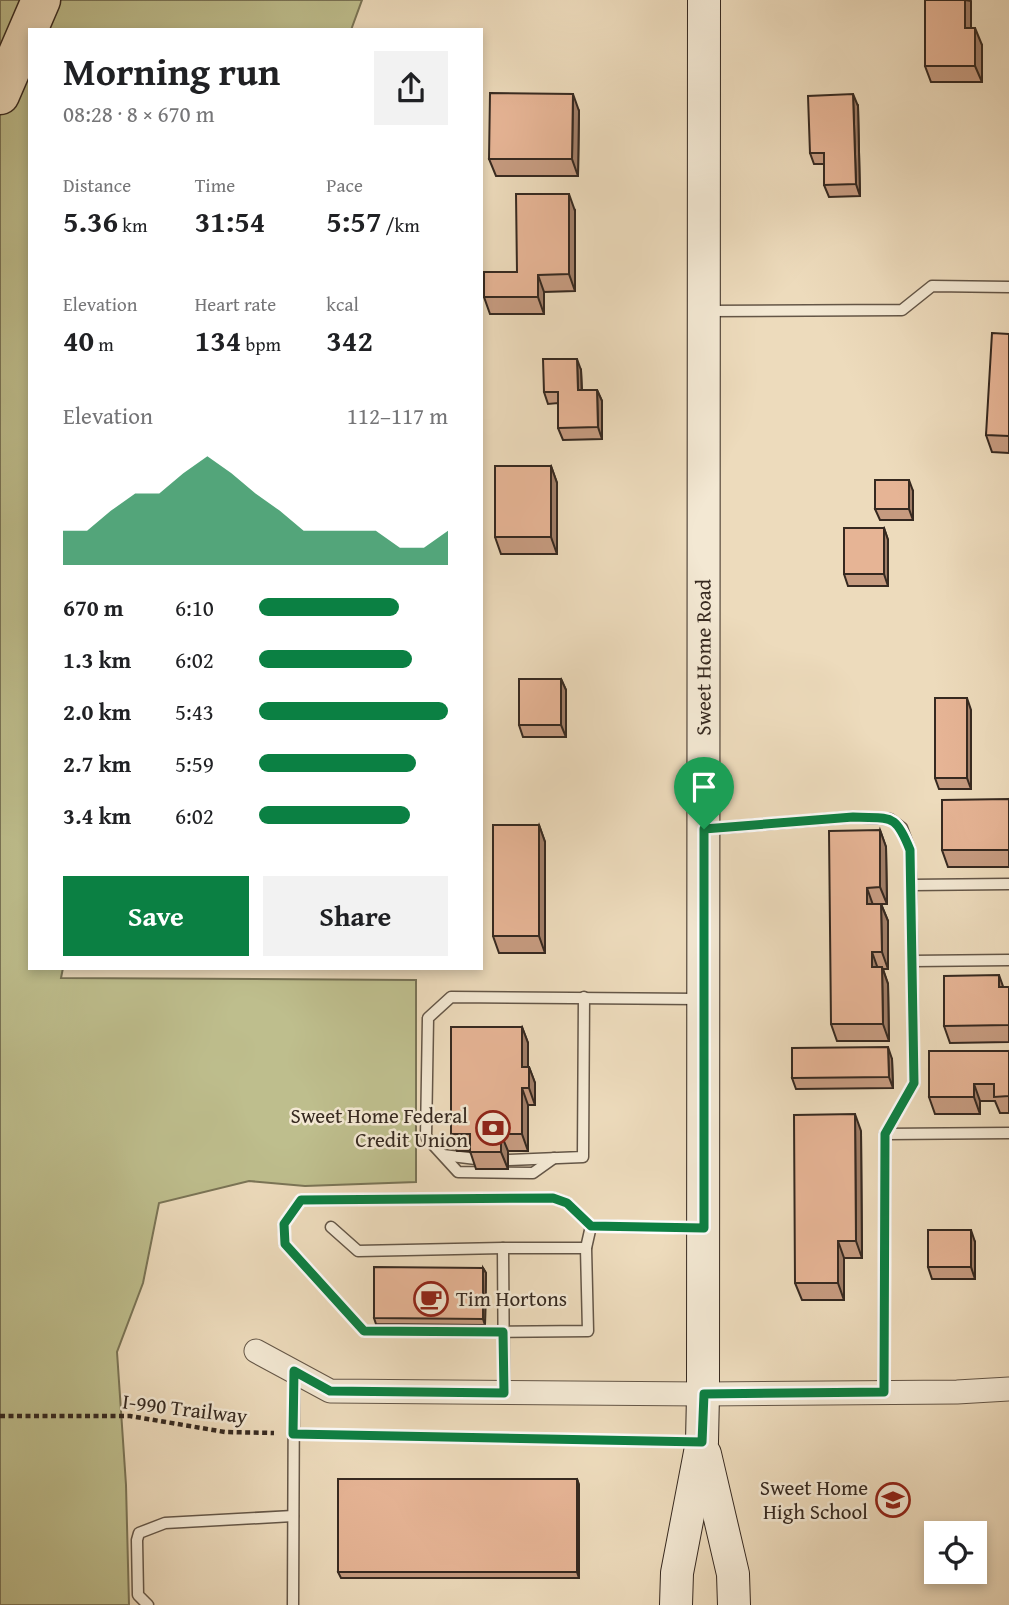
<!DOCTYPE html>
<html lang="en">
<head>
<meta charset="utf-8">
<style>
	body { margin:0; font-family:"Gentium Book Plus",serif; background:#f2f2f2; color:#202124; height:100vh; display:flex; flex-direction:column; font-size:26px; white-space:nowrap }
	* { box-sizing:border-box; margin:0 }
	p { font-size:23px; color:#757577 }
	.icon { flex:none; width:38px; height:38px; fill:none; stroke:currentColor; stroke-width:2; stroke-linecap:round; stroke-linejoin:round }
	.map { position:relative; flex:1; overflow:hidden }
	.panel { position:absolute; left:28px; top:28px; width:455px; height:942px; display:flex; flex-direction:column; background:#fff; border-radius:0px; box-shadow:0 4px 10px #0003 }
	.panel>* { flex:none }
	.tools { position:absolute; left:924px; top:1521px; display:grid; gap:14px }
	.tools a { display:grid; place-items:center; width:63px; height:63px; border-radius:0px; background:#fff; box-shadow:0 4px 10px #0003; font-size:35px }
	.pin { position:absolute; display:grid; place-items:center; width:60px; height:60px; color:#fff; margin:-72px -30px; border-radius:50% 50% 50% 0; rotate:-45deg; box-shadow:0 0 7px #0007 }
	.pin .icon { rotate:45deg }
	.round { display:grid; place-items:center; flex:none; width:74px; height:74px; border-radius:0px; background:#f2f2f2 }
	.head { display:flex; align-items:center; justify-content:space-between; height:119px; padding:0 35px }
	h1 { font-size:38px; font-weight:700; line-height:52px }
	.metrics { display:grid; grid-template-columns:repeat(3,1fr); gap:10px; height:119px; padding:7px 35px }
	.metrics div { display:grid; align-content:center }
	.metrics b { font-size:30px; font-weight:700 }
	.metrics small { font-size:19px; font-weight:400 }
	.metrics p { font-size:19px }
	.chart { height:196px; padding:14px 35px }
	.chart p { display:flex; justify-content:space-between }
	.chart svg { width:100%; height:126px; margin-top:7px; fill:#0b8043; opacity:.7 }
	.button { display:flex; gap:14px; margin-top:auto; padding:14px 35px }
	.button a { flex:1; height:80px; border-radius:0px; background:#0b8043; color:#fff; font-size:28px; font-weight:700; line-height:80px; text-align:center }
	.button a+a { background:#f2f2f2; color:#202124 }
	ul { padding:0 35px; list-style:none; font-size:23px }
	li { display:grid; grid-template-columns:112px 84px 1fr; align-items:center; height:52px }
	li i { height:18px; border-radius:9px; background:#0b8043 }
	.map>svg:first-child { display:block }
	.green { fill:#bebe8d; stroke:#7a7456; stroke-width:2 }
	.lines { fill:none; stroke-linecap:round; stroke-linejoin:round }
	.lane-casing { stroke:#645647; stroke-width:13 }
	.street-casing { stroke:#645647; stroke-width:25 }
	.secondary-casing { stroke:#362920; stroke-width:34 }
	.highway-casing { stroke:#362920; stroke-width:41 }
	.path { stroke:#362920; stroke-width:4.5; stroke-dasharray:5 3.5; stroke-linecap:butt }
	.lane { stroke:#f3e8d3; stroke-width:10 }
	.street { stroke:#f3e8d3; stroke-width:23 }
	.secondary { stroke:#f3e8d3; stroke-width:32 }
	.highway { stroke:#eddbbc; stroke-width:38 }
	.wall { fill:#c69b80; stroke:#362920; stroke-width:2 }
	.shaded-wall { fill:#a17e68; stroke:#362920; stroke-width:2 }
	.building { fill:#e6b495; stroke:#362920; stroke-width:2 }
	.route-casing { stroke:#fff; stroke-width:14 }
	.route { stroke:#0b8043; stroke-width:9 }
	.labels { text-anchor:middle; stroke-width:5; stroke-linejoin:round; paint-order:stroke }
	.street-label { font-size:21px; fill:#362920; stroke:#f3e8d3 }
	.poi-label { font-size:21px; fill:#362920; stroke:#f3e8d3; text-anchor:end }
</style>
</head>
<body>
<div class="map">
<svg width="1009" height="1605" viewBox="0 0 1009 1605">
	<rect width="100%" height="100%" fill="#eddbbc"/>
	<filter id="stains"><feTurbulence type="fractalNoise" baseFrequency=".00286" numOctaves="4"/><feColorMatrix values="0 0 0 0 .2 0 0 0 0 .09 0 0 0 0 .02 0 0 0 .5 -.17"/></filter>
	<radialGradient id="worn" r=".72"><stop offset=".6" stop-color="#630" stop-opacity="0"/><stop offset="1" stop-color="#630" stop-opacity=".3"/></radialGradient>
	<!-- green -->
	<path class="green" d="M0,0H362L351,30H30V968H63L61,978L416,980V1182L305,1186L249,1181L159,1203L143,1283L117,1352L126,1485L129,1605H0Z"/>
	<g class="lines">
		<!-- lane casing -->
		<g class="lane-casing">
			<g id="lane">
				<path d="M707,311L902,310L932,286L1009,287"/>
				<path d="M707,829L853,817L890,819L902,828L910,850L911,885"/>
				<path d="M912,961L1009,960"/>
				<path d="M885,1134L1009,1133"/>
				<path d="M443,1155L476,1159"/>
				<path d="M554,1158L533,1173L458,1172L426,1137L428,1018L451,997L699,999"/>
				<path d="M509,1160L583,1157L584,997"/>
				<path d="M591,1226L586,1248L588,1331L481,1332L364,1331L285,1244L284,1224L301,1200L553,1198L567,1203L591,1226L700,1228"/>
				<path d="M331,1227L358,1251L503,1248"/>
				<path d="M884,1392L885,1134L914,1083L911,885L1009,884"/>
				<path d="M504,1393L503,1248H586"/>
				<path d="M148,1605L138,1595L137,1540L139,1533L165,1523L293,1516"/>
				<path d="M293,1605L294,1371"/>
			</g>
		</g>
		<!-- street casing -->
		<g class="street-casing">
			<path id="street" d="M256,1351L330,1391L703,1394L957,1392L1009,1389"/>
		</g>
		<!-- secondary casing -->
		<g class="secondary-casing">
			<g id="secondary">
				<path d="M705,1454L733,1574L734,1605"/>
				<path id="s1" d="M676,1605L677,1573L702,1442L703,1394L704,0"/>
			</g>
		</g>
		<!-- highway casing -->
		<g class="highway-casing">
			<path id="highway" d="M0,95L41,0"/>
		</g>
		<!-- path -->
		<g class="path">
			<path d="M0,1416H130L225,1432L274,1433"/>
			<path d="M311,1434L673,1441"/>
		</g>
		<!-- lane -->
		<use href="#lane" class="lane"/>
		<!-- street -->
		<use href="#street" class="street"/>
		<!-- secondary -->
		<use href="#secondary" class="secondary"/>
		<!-- highway -->
		<use href="#highway" class="highway"/>
	</g>
	<!-- wall -->
	<g class="wall">
		<path d="M971,28L982,45V82H931L925,66Z"/>
		<path d="M858,106L860,196L829,197L824,185V164H814L810,153Z"/>
		<path d="M579,111L578,176H496L489,159Z"/>
		<path d="M575,211V291L544,292V314H490L484,297L517,272Z"/>
		<path d="M1009,334V453L992,452L986,435Z"/>
		<path d="M581,370L582,390H597L602,401V439L563,440L558,428V403L548,404L544,392Z"/>
		<path d="M551,466L557,483V554H501L495,537Z"/>
		<path d="M913,491V520H880L875,509Z"/>
		<path d="M884,528L888,540V586H848L844,574Z"/>
		<path d="M561,679L566,690V737H523L519,725Z"/>
		<path d="M971,710V789H939L935,778Z"/>
		<path d="M1009,799V867H948L942,850Z"/>
		<path d="M539,825L545,842V953H499L493,936Z"/>
		<path d="M880,830L886,847L887,904H881L888,921V969H883L888,984L889,1041H837L831,1024Z"/>
		<path d="M1003,987H1009V1042L950,1043L944,1026Z"/>
		<path d="M522,1027L528,1043V1067H529L535,1083V1105H528V1151H508V1169H476L470,1151H457L451,1134Z"/>
		<path d="M1009,1051V1113H1000L995,1101H980V1114H935L929,1097Z"/>
		<path d="M892,1059L893,1088L796,1089L792,1078Z"/>
		<path d="M861,1131L862,1258H844V1300H802L795,1283Z"/>
		<path d="M975,1242V1279H932L928,1267Z"/>
		<path d="M483,1268L486,1273L485,1325L376,1324L374,1318Z"/>
		<path d="M577,1479L579,1485V1578H341L338,1572Z"/>
	</g>
	<!-- shaded-wall -->
	<g class="shaded-wall">
		<path d="M965,0L971,1V45L965,28Z"/>
		<path d="M975,28L982,45V82L975,66Z"/>
		<path d="M573,94L579,111L578,176L572,159Z"/>
		<path d="M853,94L858,106L860,196L856,184Z"/>
		<path d="M569,194L575,211V291L569,274Z"/>
		<path d="M538,275L544,292V314L538,297Z"/>
		<path d="M577,359L581,370L582,401L578,390Z"/>
		<path d="M597,390L602,401V439L598,427Z"/>
		<path d="M551,466L557,483V554L551,537Z"/>
		<path d="M909,480L913,491V520L909,509Z"/>
		<path d="M884,528L888,540V586L884,574Z"/>
		<path d="M561,679L566,690V737L561,725Z"/>
		<path d="M967,698L971,710V789L967,778Z"/>
		<path d="M539,825L545,842V953L539,936Z"/>
		<path d="M880,830L886,847L887,904L880,887Z"/>
		<path d="M867,888L873,905L867,904Z"/>
		<path d="M881,904L888,921V969L882,952Z"/>
		<path d="M872,952L878,969L872,967Z"/>
		<path d="M882,967L888,984L889,1041L883,1024Z"/>
		<path d="M999,975L1005,992L999,987Z"/>
		<path d="M522,1027L528,1043V1083L522,1067Z"/>
		<path d="M888,1047L892,1059L893,1088L889,1077Z"/>
		<path d="M529,1067L535,1083V1105L529,1088Z"/>
		<path d="M974,1084L980,1101V1114L974,1097Z"/>
		<path d="M522,1088L528,1105V1151L522,1134Z"/>
		<path d="M855,1114L861,1131L862,1258L856,1241Z"/>
		<path d="M501,1134L508,1151V1169L501,1152Z"/>
		<path d="M971,1230L975,1242V1279L971,1267Z"/>
		<path d="M838,1241L844,1258V1300L838,1283Z"/>
		<path d="M483,1268L486,1273L485,1325L483,1319Z"/>
		<path d="M577,1479L579,1485V1578L577,1572Z"/>
	</g>
	<!-- building -->
	<g class="building">
		<path d="M925,0H965V28H975V66H925Z"/>
		<path d="M490,93L573,94L572,159H489Z"/>
		<path d="M853,94L856,184L824,185V153H810L808,96Z"/>
		<path d="M516,194H569V274L538,275V297H484V272H517Z"/>
		<path d="M992,333L1009,334V436L986,435Z"/>
		<path d="M543,359H577L578,390H597L598,427L558,428V392H544Z"/>
		<rect x="495" y="466" width="56" height="71"/>
		<rect x="875" y="480" width="34" height="29"/>
		<rect x="844" y="528" width="40" height="46"/>
		<rect x="519" y="679" width="42" height="46"/>
		<rect x="935" y="698" width="32" height="80"/>
		<path d="M1009,799V850H942V800Z"/>
		<rect x="493" y="825" width="46" height="111"/>
		<path d="M880,830V887L867,888V904H881L882,952H872V967H882L883,1024H831L829,831Z"/>
		<path d="M999,975V987H1009V1025L944,1026V976Z"/>
		<path d="M451,1027H522V1067H529V1088H522V1134H501V1152H470V1134H451Z"/>
		<path d="M888,1047L889,1077L792,1078V1048Z"/>
		<path d="M929,1051H1009V1096L994,1097V1084H974V1097H929Z"/>
		<path d="M855,1114L856,1241H838V1283H795L794,1115Z"/>
		<rect x="928" y="1230" width="43" height="37"/>
		<path d="M374,1267L483,1268V1319L374,1318Z"/>
		<rect x="338" y="1479" width="239" height="93"/>
	</g>
	<g class="lines">
		<!-- route casing -->
		<g class="route-casing">
			<path id="route" d="M853,817C891,819 895,812 910,850L914,1083L885,1134L884,1392L704,1394L702,1442L293,1434L294,1371L330,1391L504,1393L503,1332L364,1331L285,1244L284,1224L301,1200L553,1198L567,1203L591,1226L704,1228V829Z"/>
		</g>
		<!-- route -->
		<use href="#route" class="route"/>
	</g>
	<!-- icons -->
	<defs>
		<g id="bank-ring" transform="scale(1.75)"><circle r="9.5" fill="#f3e8d3" stroke="#8f2418" stroke-width="1.5"/><path d="M-6-4H6V4H-6ZM0-2.3a2.3 2.3 0 1 0 0 4.6a2.3 2.3 0 1 0 0-4.6Z" fill="#8f2418"/></g>
		<g id="cafe-ring" transform="scale(1.75)"><circle r="9.5" fill="#f3e8d3" stroke="#8f2418" stroke-width="1.5"/><path d="M-5.5-4.5H6V0H3Q3 3.5 0 3.5H-2.5Q-5.5 3.5-5.5 0ZM3-3.2v2h1.7v-2ZM-6 4.5H4V6H-6Z" fill="#8f2418"/></g>
		<g id="school-ring" transform="scale(1.75)"><circle r="9.5" fill="#f3e8d3" stroke="#8f2418" stroke-width="1.5"/><path d="M0-5L7-2L0 1L-7-2ZM-4 1L0 2.5L4 1V4Q0 6-4 4Z" fill="#8f2418"/></g>
	</defs>
	<g fill-rule="evenodd">
		<use href="#bank-ring" x="493" y="1128"/>
		<use href="#cafe-ring" x="431" y="1299"/>
		<use href="#school-ring" x="893" y="1500"/>
	</g>
	<g class="labels">
		<!-- street labels -->
		<g class="street-label">
			<text dy="7" stroke="none"><textPath href="#s1" startOffset="950">Sweet Home Road</textPath></text>
			<text transform="translate(185 1409) rotate(7)" y="7">I-990 Trailway</text>
		</g>
		<!-- poi labels -->
		<g class="poi-label">
			<text x="468" y="1123">Sweet Home Federal<tspan x="468" dy="24">Credit Union</tspan></text>
			<text x="456" y="1306" text-anchor="start">Tim Hortons</text>
			<text x="868" y="1495">Sweet Home<tspan x="868" dy="24">High School</tspan></text>
		</g>
	</g>
	<rect width="100%" height="100%" filter="url(#stains)"/>
	<rect width="100%" height="100%" fill="url(#worn)"/>
</svg>
<div class="tools">
<a><svg class="icon" aria-label="locate" viewBox="0 0 24 24"><circle cx="12" cy="12" r="6"/><path d="M12 2v4M12 18v4M2 12h4M18 12h4"/></svg></a>
</div>
<div class="pin" style="left:704px;top:829px;background:#1e9e55"><svg class="icon" aria-label="arrive" viewBox="0 0 24 24"><path d="M6 21V4h12l-3 4 3 4H6"/></svg></div>
<section class="panel">
<div class="head"><div><h1>Morning run</h1><p>08:28 · 8 × 670 m</p></div><a class="round"><svg class="icon" aria-label="share" viewBox="0 0 24 24"><path d="M12 15V3M7 8l5-5 5 5M5 13v7h14v-7"/></svg></a></div>
<div class="metrics">
<div><p>Distance</p><b>5.36<small> km</small></b></div>
<div><p>Time</p><b>31:54</b></div>
<div><p>Pace</p><b>5:57<small> /km</small></b></div>
</div>
<div class="metrics">
<div><p>Elevation</p><b>40<small> m</small></b></div>
<div><p>Heart rate</p><b>134<small> bpm</small></b></div>
<div><p>kcal</p><b>342</b></div>
</div>
<div class="chart"><p><span>Elevation</span>112–117 m</p>
<svg viewBox="0 0 160 44" preserveAspectRatio="none"><path d="M0 44V32L10 32L20 25L30 19L40 19L50 12L60 6L70 12L80 19L90 25L100 32L110 32L120 32L130 32L140 38L150 38L160 32V44z"/></svg>
</div>
<ul>
<li><b>670 m</b>6:10<i style="width:74%"></i></li>
<li><b>1.3 km</b>6:02<i style="width:81%"></i></li>
<li><b>2.0 km</b>5:43<i style="width:100%"></i></li>
<li><b>2.7 km</b>5:59<i style="width:83%"></i></li>
<li><b>3.4 km</b>6:02<i style="width:80%"></i></li>
</ul>
<div class="button"><a>Save</a><a>Share</a></div>
</section>
</div>
</body>
</html>
